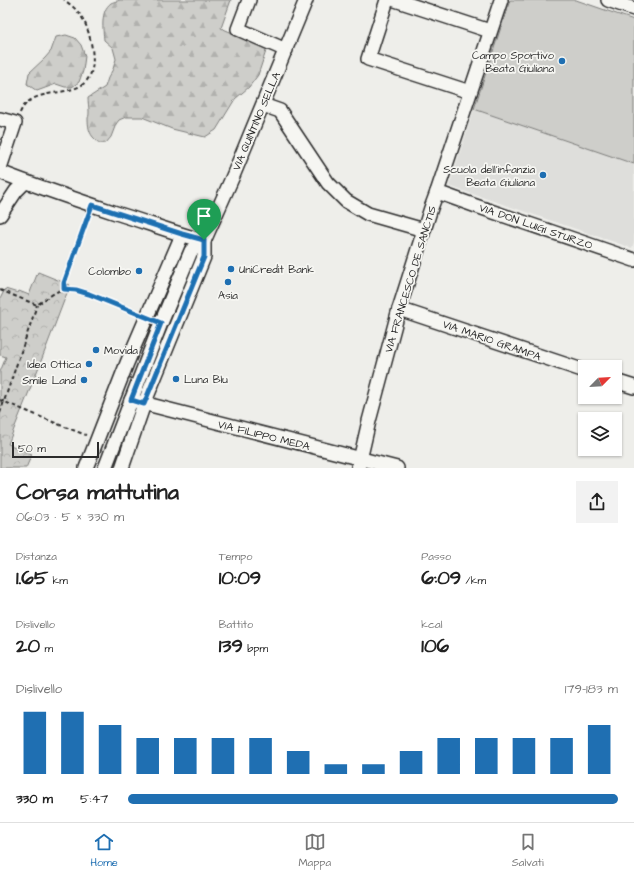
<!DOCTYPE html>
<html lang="it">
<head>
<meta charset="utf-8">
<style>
	body { margin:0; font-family:"Architects Daughter",sans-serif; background:#f2f2f2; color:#222; height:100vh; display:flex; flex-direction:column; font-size:15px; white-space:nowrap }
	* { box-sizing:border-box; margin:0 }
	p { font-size:13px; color:#767676 }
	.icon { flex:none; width:22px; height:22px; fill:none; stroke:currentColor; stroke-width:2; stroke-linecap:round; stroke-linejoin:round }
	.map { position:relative; height:468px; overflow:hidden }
	.drawer { display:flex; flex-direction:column; background:#fff; flex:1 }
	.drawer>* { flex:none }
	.needle { width:26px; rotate:66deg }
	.fabs { position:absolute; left:578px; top:360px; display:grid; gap:8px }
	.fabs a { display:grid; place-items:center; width:44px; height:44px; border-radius:0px; background:#fff; box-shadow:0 1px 3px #0004; font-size:20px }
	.scale { position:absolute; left:12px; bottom:10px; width:87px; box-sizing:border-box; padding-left:4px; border:2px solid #2b2b2b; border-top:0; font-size:11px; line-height:14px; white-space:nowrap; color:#2b2b2b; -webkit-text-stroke:3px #f6f6f2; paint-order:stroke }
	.pin { position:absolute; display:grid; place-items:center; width:34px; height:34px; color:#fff; margin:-41px -17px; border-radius:50% 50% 50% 0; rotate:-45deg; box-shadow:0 0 4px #0007 }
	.pin .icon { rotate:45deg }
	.round { display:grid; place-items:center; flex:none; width:42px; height:42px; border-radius:0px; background:#f2f2f2 }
	.headline { display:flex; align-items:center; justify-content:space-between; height:68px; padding:0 16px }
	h1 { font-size:22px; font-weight:700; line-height:30px }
	.stats { display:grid; grid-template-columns:repeat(3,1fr); gap:6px; height:68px; padding:4px 16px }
	.stats div { display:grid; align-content:center }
	.stats b { font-size:20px; font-weight:700 }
	.stats small { font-size:11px; font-weight:400 }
	.stats p { font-size:11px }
	.chart { height:112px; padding:8px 16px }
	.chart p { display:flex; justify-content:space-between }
	.chart svg { width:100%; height:72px; margin-top:4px; stroke:#1f6fb2; stroke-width:6 }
	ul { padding:0 16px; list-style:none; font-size:13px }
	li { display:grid; grid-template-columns:64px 48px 1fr; align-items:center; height:30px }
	li i { height:10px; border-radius:5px; background:#1f6fb2 }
	.tab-bar { display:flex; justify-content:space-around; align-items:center; height:56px; border-top:1px solid #e0e0e0; background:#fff; font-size:11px; color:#767676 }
	.tab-bar a { display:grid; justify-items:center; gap:2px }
	.tab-bar .selected { color:#1f6fb2 }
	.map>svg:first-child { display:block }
	.built { fill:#dededb }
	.forest { fill:url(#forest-firs); stroke:#7c7c7a }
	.park { fill:url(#park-crowns); stroke:#7c7c7a }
	.pitch { fill:#cececa; stroke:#7c7c7a }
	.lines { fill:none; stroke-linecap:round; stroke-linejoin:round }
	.minor-casing { stroke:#2b2b2b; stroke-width:16 }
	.path { stroke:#2b2b2b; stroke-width:2; stroke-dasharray:4 3; stroke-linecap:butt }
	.minor { stroke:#f6f6f2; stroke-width:13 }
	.route-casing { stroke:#fff; stroke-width:8 }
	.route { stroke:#1f6fb2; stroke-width:5 }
	.poi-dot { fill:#1f6fb2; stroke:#f6f6f2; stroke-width:1.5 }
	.labels { text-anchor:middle; stroke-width:3.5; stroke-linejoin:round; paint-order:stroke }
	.poi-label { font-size:11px; fill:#2b2b2b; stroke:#f6f6f2; text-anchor:end }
	.street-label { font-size:11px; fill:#2b2b2b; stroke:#f6f6f2 }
</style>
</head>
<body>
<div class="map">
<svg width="634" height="468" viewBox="0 0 634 468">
	<defs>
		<pattern id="forest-firs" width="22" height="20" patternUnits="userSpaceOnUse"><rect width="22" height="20" fill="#cececa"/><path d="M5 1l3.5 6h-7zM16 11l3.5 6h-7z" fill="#b1b1ae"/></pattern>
		<pattern id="park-crowns" width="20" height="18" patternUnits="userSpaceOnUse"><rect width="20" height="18" fill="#cececa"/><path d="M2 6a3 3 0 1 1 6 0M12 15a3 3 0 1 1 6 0" fill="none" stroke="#b1b1ae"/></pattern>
	</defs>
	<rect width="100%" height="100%" fill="#eeeeea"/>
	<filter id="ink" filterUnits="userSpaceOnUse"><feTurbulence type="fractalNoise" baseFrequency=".025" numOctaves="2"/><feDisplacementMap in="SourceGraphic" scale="8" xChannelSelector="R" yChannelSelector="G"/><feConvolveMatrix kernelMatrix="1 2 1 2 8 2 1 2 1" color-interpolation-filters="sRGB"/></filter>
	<g filter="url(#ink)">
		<!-- built -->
		<path class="built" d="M474,109L634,164V242L632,248L449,186Z"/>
		<!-- forest -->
		<g class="forest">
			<path d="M120,0H231L221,28L267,48L258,75L249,87L235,99L216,130L205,137L172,129L142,117H126L119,120L116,124L111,137L106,143C101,144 98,143 95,139C89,134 88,126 88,118C89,116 89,114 89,111C89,107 88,103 88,98L105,87L108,78L113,69L116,59L113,48L104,40C103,29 100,11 111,3C113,2 117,1 120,0Z"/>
			<path d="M66,35L75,38L81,45L85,56L83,71L79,82L72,87H65L56,84L37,91L27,84L29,73L45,58L51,51L56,37Z"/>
		</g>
		<!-- park -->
		<path class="park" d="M38,272L70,285L38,369L8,444L32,454L26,468H0V372L6,357L0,355V299L5,289L18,293L19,291L29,295Z"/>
		<!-- pitch -->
		<path class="pitch" d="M510,0H576L634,20V164L474,109Z"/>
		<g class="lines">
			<!-- minor casing -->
			<g class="minor-casing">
				<g id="minor">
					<path d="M249,0L238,29L286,50"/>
					<path d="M387,0L368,59L470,92"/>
					<path d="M395,0L490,31"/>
					<path d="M608,0L634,9"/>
					<path d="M263,105L280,111L328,183L346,201L368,214L424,230"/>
					<path d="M0,119L15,123L0,168"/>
					<path d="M0,172C38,187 77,200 116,213C145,222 174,233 204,241"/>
					<path d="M437,192L476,206L634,260"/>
					<path d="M0,215L16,191L25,182"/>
					<path d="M399,309L585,371"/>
					<path d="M615,381L634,387"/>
					<path d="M131,400L397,468"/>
					<path d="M86,468L127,363L182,235"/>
					<path d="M105,468L161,323L191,251L204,241"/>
					<path d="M122,468L144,404L204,257V241L233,176L306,0"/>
					<path d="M358,468L363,447L369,421L399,309L431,208L437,192L501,0"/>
				</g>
			</g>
			<!-- path -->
			<g class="path">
				<path d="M20,113C35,75 105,115 91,43C87,23 81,11 64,0"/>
				<path d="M64,289V283L87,217"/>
				<path d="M0,290L37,305C44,300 56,291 64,289C79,287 120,307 136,313"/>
				<path d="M0,400L65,427L86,435"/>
				<path d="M0,413L37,305"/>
			</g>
			<!-- minor -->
			<use href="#minor" class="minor"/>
		</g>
	</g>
	<g class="lines" filter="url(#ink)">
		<!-- route casing -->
		<g class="route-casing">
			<path id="route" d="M92,205L182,234L204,240V257L144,404L131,400L161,323L89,294L76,290L64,289V283Z"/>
		</g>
		<!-- route -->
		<use href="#route" class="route"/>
	</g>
	<!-- markers -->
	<g class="poi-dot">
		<circle cx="562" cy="61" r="4"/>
		<circle cx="543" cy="175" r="4"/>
		<circle cx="231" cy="269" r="4"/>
		<circle cx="139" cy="271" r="4"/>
		<circle cx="228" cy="282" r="4"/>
		<circle cx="96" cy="350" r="4"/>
		<circle cx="89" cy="364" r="4"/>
		<circle cx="176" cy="379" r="4"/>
		<circle cx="84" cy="380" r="4"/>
	</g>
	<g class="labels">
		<!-- poi labels -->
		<g class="poi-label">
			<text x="554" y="59">Campo Sportivo<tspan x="554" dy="13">Beata Giuliana</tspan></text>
			<text x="535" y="173">Scuola dell'infanzia<tspan x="535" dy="13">Beata Giuliana</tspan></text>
			<text x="239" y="273" text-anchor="start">UniCredit Bank</text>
			<text x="131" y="275">Colombo</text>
			<text x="228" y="299" text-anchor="middle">Asia</text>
			<text x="104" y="354" text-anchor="start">Movida</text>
			<text x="81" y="368">Idea Ottica</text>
			<text x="184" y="383" text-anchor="start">Luna Blu</text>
			<text x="76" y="384">Smile Land</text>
		</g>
		<!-- street labels -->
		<g class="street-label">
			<text transform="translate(256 121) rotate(-67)" y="4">VIA QUINTINO SELLA</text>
			<text transform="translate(536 226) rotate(19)" y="4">VIA DON LUIGI STURZO</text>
			<text transform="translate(410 279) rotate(-73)" y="4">VIA FRANCESCO DE SANCTIS</text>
			<text transform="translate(492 340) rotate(19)" y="4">VIA MARIO GRAMPA</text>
			<text transform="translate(264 435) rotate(14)" y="4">VIA FILIPPO MEDA</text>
		</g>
	</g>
</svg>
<div class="fabs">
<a><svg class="needle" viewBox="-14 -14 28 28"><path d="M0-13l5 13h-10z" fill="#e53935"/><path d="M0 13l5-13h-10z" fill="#767676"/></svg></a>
<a><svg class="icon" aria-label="layers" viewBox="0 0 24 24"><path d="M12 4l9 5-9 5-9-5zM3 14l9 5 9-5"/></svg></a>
</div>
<div class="scale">50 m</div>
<div class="pin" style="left:204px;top:240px;background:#1e9e55"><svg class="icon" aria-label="arrive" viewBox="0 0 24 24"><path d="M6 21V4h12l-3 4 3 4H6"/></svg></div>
</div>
<section class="drawer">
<div class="headline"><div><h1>Corsa mattutina</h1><p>06:03 · 5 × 330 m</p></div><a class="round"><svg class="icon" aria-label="share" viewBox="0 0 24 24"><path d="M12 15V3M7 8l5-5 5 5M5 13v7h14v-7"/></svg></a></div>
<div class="stats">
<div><p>Distanza</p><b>1.65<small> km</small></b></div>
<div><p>Tempo</p><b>10:09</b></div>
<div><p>Passo</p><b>6:09<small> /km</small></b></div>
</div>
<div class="stats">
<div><p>Dislivello</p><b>20<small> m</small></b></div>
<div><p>Battito</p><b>139<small> bpm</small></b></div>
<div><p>kcal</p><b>106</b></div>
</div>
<div class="chart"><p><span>Dislivello</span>179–183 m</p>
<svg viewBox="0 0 160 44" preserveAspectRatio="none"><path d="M5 44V6M15 44V6M25 44V14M35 44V22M45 44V22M55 44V22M65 44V22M75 44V30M85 44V38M95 44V38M105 44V30M115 44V22M125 44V22M135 44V22M145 44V22M155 44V14"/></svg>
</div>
<ul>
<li><b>330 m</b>5:47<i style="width:100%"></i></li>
</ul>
</section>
<nav class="tab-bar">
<a class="selected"><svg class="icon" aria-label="home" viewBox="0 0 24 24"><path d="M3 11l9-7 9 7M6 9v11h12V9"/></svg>Home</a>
<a><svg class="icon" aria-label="map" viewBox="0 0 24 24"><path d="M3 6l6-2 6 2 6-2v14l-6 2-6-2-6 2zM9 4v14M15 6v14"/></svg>Mappa</a>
<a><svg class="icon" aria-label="saved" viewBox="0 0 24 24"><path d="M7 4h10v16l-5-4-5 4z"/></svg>Salvati</a>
</nav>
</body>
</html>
